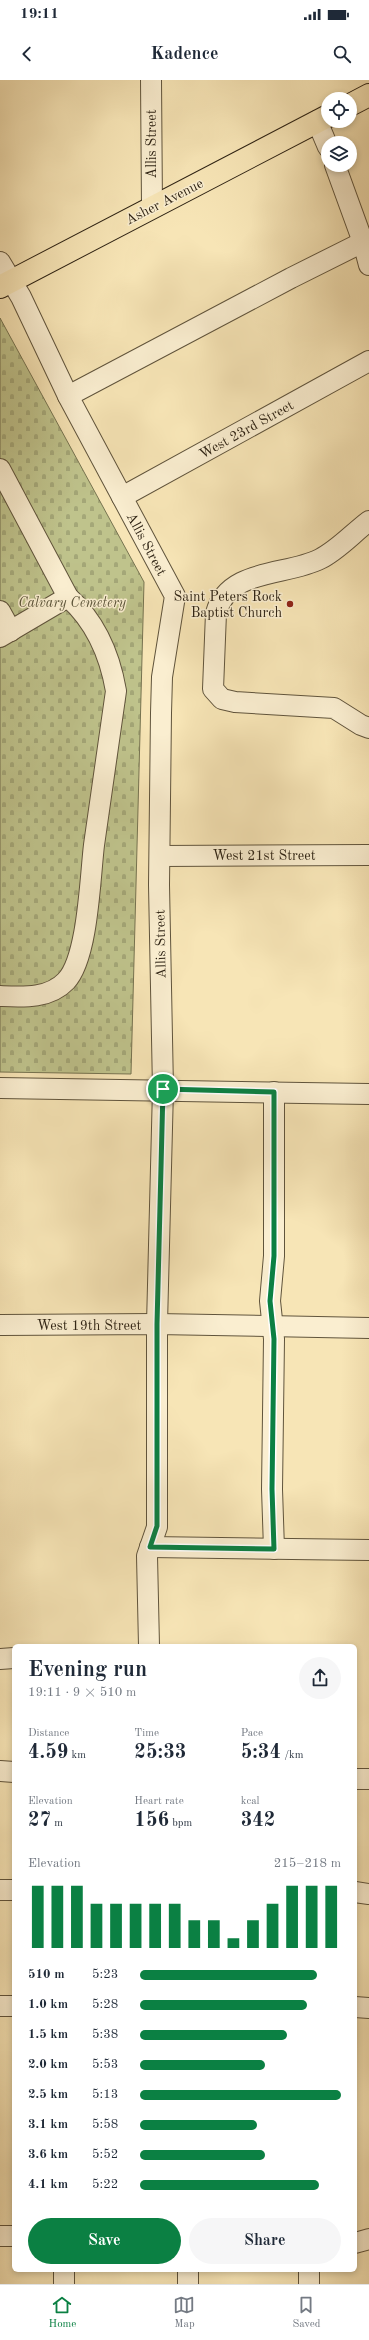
<!DOCTYPE html>
<html lang="en">
<head>
<meta charset="utf-8">
<style>
	body { margin:0; font-family:"Old Standard TT",serif; background:#f6f6f7; color:#1f2937; height:100vh; display:flex; flex-direction:column; font-size:15px; white-space:nowrap }
	* { box-sizing:border-box; margin:0 }
	p { font-size:13px; color:#747a83 }
	.icon { flex:none; width:22px; height:22px; fill:none; stroke:currentColor; stroke-width:2; stroke-linecap:round; stroke-linejoin:round }
	.map { position:relative; flex:1; overflow:hidden }
	.details { position:absolute; left:12px; top:1564px; width:345px; height:628px; display:flex; flex-direction:column; background:#fff; border-radius:6px; box-shadow:0 2px 6px #0003 }
	.details>* { flex:none }
	.controls { position:absolute; left:321px; top:12px; display:grid; gap:8px }
	.controls a { display:grid; place-items:center; width:36px; height:36px; border-radius:50%; background:#fff; box-shadow:0 2px 6px #0003; font-size:20px }
	.pin { position:absolute; display:grid; place-items:center; width:34px; height:34px; color:#fff; margin:-17px; border:2px solid #fff; border-radius:50%; box-shadow:0 1px 4px #0007 }
	.round { display:grid; place-items:center; flex:none; width:42px; height:42px; border-radius:21px; background:#f6f6f7 }
	.head { display:flex; align-items:center; justify-content:space-between; height:68px; padding:0 16px }
	h1 { font-size:22px; font-weight:700; line-height:30px }
	.metrics { display:grid; grid-template-columns:repeat(3,1fr); gap:6px; height:68px; padding:4px 16px }
	.metrics div { display:grid; align-content:center }
	.metrics b { font-size:20px; font-weight:700 }
	.metrics small { font-size:11px; font-weight:400 }
	.metrics p { font-size:11px }
	.chart { height:112px; padding:8px 16px }
	.chart p { display:flex; justify-content:space-between }
	.chart svg { width:100%; height:72px; margin-top:4px; stroke:#0b8043; stroke-width:6 }
	.primary-button { display:flex; gap:8px; margin-top:auto; padding:8px 16px }
	.primary-button a { flex:1; height:46px; border-radius:24px; background:#0b8043; color:#fff; font-size:16px; font-weight:700; line-height:46px; text-align:center }
	.primary-button a+a { background:#f6f6f7; color:#1f2937 }
	ul { padding:0 16px; list-style:none; font-size:13px }
	li { display:grid; grid-template-columns:64px 48px 1fr; align-items:center; height:30px }
	li i { height:10px; border-radius:5px; background:#0b8043 }
	.status { display:flex; justify-content:space-between; align-items:center; height:28px; padding:0 20px; background:#fff; direction:ltr }
	.status svg { height:11px; fill:currentColor }
	header { display:flex; justify-content:space-between; align-items:center; height:52px; padding:0 16px; background:#fff; font-size:18px; font-weight:700 }
	.dock { display:flex; justify-content:space-around; align-items:center; height:56px; border-top:1px solid #e0e1e3; background:#fff; font-size:11px; color:#747a83 }
	.dock a { display:grid; justify-items:center; gap:2px }
	.dock .selected { color:#0b8043 }
	.map>svg:first-child { display:block }
	.cemetery { fill:url(#cemetery-stones); stroke:#767350 }
	.lines { fill:none; stroke-linecap:round; stroke-linejoin:round }
	.minor-casing { stroke:#60543c; stroke-width:22 }
	.major-casing { stroke:#2e2314; stroke-width:24 }
	.minor { stroke:#faeed0; stroke-width:20 }
	.major { stroke:#f7e5b6; stroke-width:22 }
	.route-casing { stroke:#fff; stroke-width:8 }
	.route { stroke:#0b8043; stroke-width:5 }
	.poi-dot { fill:#8f2418; stroke:#faeed0; stroke-width:1.5 }
	.labels { text-anchor:middle; stroke-width:3; stroke-linejoin:round; paint-order:stroke }
	.street-label { font-size:14px; fill:#2e2314; stroke:#faeed0 }
	.poi-label { font-size:14px; fill:#2e2314; stroke:#faeed0; text-anchor:end }
	.park-label { font-size:14px; font-style:italic; fill:#5a5338; stroke:#faeed0 }
</style>
</head>
<body>
<div class="status"><b>19:11</b><svg viewBox="0 0 49 12"><path d="M0 12V9h3v3zM5 12V6h3v6zM10 12V3h3v9zM15 12V0h3v12zM26 1h20v11H26zM47 4h2v5h-2z"/></svg></div>
<header><svg class="icon" aria-label="back" viewBox="0 0 24 24"><path d="M15 5l-7 7 7 7"/></svg>Kadence<svg class="icon" aria-label="search" viewBox="0 0 24 24"><circle cx="10" cy="10" r="6"/><path d="M15 15l6 6"/></svg></header>
<div class="map">
<svg width="369" height="2204" viewBox="0 0 369 2204">
	<defs>
		<pattern id="cemetery-stones" width="16" height="16" patternUnits="userSpaceOnUse"><rect width="16" height="16" fill="#bfc38c"/><path d="M2 7V4a2 2 0 0 1 4 0v3zM10 15v-3a2 2 0 0 1 4 0v3z" fill="#a4a778"/></pattern>
	</defs>
	<rect width="100%" height="100%" fill="#f7e5b6"/>
	<filter id="stains"><feTurbulence type="fractalNoise" baseFrequency=".005" numOctaves="4"/><feColorMatrix values="0 0 0 0 .2 0 0 0 0 .09 0 0 0 0 .02 0 0 0 .5 -.17"/></filter>
	<radialGradient id="worn" r=".72"><stop offset=".6" stop-color="#630" stop-opacity="0"/><stop offset="1" stop-color="#630" stop-opacity=".3"/></radialGradient>
	<!-- cemetery -->
	<path class="cemetery" d="M0,238L144,502L131,994L0,992Z"/>
	<g class="lines">
		<!-- minor casing -->
		<g class="minor-casing">
			<g id="minor">
				<path d="M151,0L152,127"/>
				<path d="M317,41L328,67"/>
				<path d="M335,85L363,162L369,185"/>
				<path d="M0,182L21,217L68,316L175,516L162,597L161,633L159,805L163,1009L157,1244V1447L147,1476L149,1566"/>
				<path d="M68,316L291,198L363,162"/>
				<path d="M0,389L68,517C96,542 110,576 116,611C109,663 101,714 94,765C90,798 88,878 66,901C49,919 23,917 0,916"/>
				<path d="M122,417L369,281"/>
				<path d="M369,441C353,453 338,470 320,479C287,496 228,488 216,533L213,609L222,619L235,622L334,628L361,645L369,648"/>
				<path d="M0,531L11,551"/>
				<path d="M0,557L68,517"/>
				<path d="M160,776L369,775"/>
				<path d="M0,1008L369,1014"/>
				<path d="M0,1245L157,1244L369,1248"/>
				<path d="M150,1467L369,1470"/>
				<path d="M274,1469L272,1409L274,1259L270,1221L274,1176V1012"/>
				<path d="M0,1579L14,1578"/>
				<path d="M0,1691L14,1692"/>
				<path d="M355,1699H369"/>
				<path d="M0,1810H14"/>
				<path d="M355,1812L369,1814"/>
				<path d="M0,1926H14"/>
				<path d="M355,1927L369,1928"/>
				<path d="M0,2156H14"/>
				<path d="M355,2163L369,2159"/>
				<path d="M64,2190V2204"/>
				<path d="M188,2204V2190"/>
				<path d="M309,2204V2190"/>
			</g>
		</g>
		<!-- major casing -->
		<g class="major-casing">
			<g id="major">
				<path d="M350,25L369,15"/>
				<path d="M0,207L328,36"/>
			</g>
		</g>
		<!-- minor -->
		<use href="#minor" class="minor"/>
		<!-- major -->
		<use href="#major" class="major"/>
	</g>
	<g class="lines">
		<!-- route casing -->
		<g class="route-casing">
			<path id="route" d="M163,1009L274,1012V1176L270,1221L274,1259L272,1409L274,1469L150,1467L157,1446V1244Z"/>
		</g>
		<!-- route -->
		<use href="#route" class="route"/>
	</g>
	<!-- markers -->
	<circle class="poi-dot" cx="290" cy="524" r="4"/>
	<g class="labels">
		<!-- street labels -->
		<g class="street-label">
			<text transform="translate(151 64) rotate(-90)" y="5">Allis Street</text>
			<text transform="translate(164 121) rotate(-27)" y="5">Asher Avenue</text>
			<text transform="translate(246 349) rotate(-29)" y="5">West 23rd Street</text>
			<text transform="translate(147 464) rotate(62)" y="5">Allis Street</text>
			<text x="264" y="780">West 21st Street</text>
			<text transform="translate(160 864) rotate(-91)" y="5">Allis Street</text>
			<text x="89" y="1250">West 19th Street</text>
		</g>
		<!-- poi labels -->
		<g class="poi-label">
			<text x="282" y="521">Saint Peters Rock<tspan x="282" dy="16">Baptist Church</tspan></text>
		</g>
		<!-- park labels -->
		<g class="park-label">
			<text x="72" y="527">Calvary Cemetery</text>
		</g>
	</g>
	<rect width="100%" height="100%" filter="url(#stains)"/>
	<rect width="100%" height="100%" fill="url(#worn)"/>
</svg>
<div class="controls">
<a><svg class="icon" aria-label="locate" viewBox="0 0 24 24"><circle cx="12" cy="12" r="6"/><path d="M12 2v4M12 18v4M2 12h4M18 12h4"/></svg></a>
<a><svg class="icon" aria-label="layers" viewBox="0 0 24 24"><path d="M12 4l9 5-9 5-9-5zM3 14l9 5 9-5"/></svg></a>
</div>
<div class="pin" style="left:163px;top:1009px;background:#1e9e55"><svg class="icon" aria-label="arrive" viewBox="0 0 24 24"><path d="M6 21V4h12l-3 4 3 4H6"/></svg></div>
<section class="details">
<div class="head"><div><h1>Evening run</h1><p>19:11 · 9 × 510 m</p></div><a class="round"><svg class="icon" aria-label="share" viewBox="0 0 24 24"><path d="M12 15V3M7 8l5-5 5 5M5 13v7h14v-7"/></svg></a></div>
<div class="metrics">
<div><p>Distance</p><b>4.59<small> km</small></b></div>
<div><p>Time</p><b>25:33</b></div>
<div><p>Pace</p><b>5:34<small> /km</small></b></div>
</div>
<div class="metrics">
<div><p>Elevation</p><b>27<small> m</small></b></div>
<div><p>Heart rate</p><b>156<small> bpm</small></b></div>
<div><p>kcal</p><b>342</b></div>
</div>
<div class="chart"><p><span>Elevation</span>215–218 m</p>
<svg viewBox="0 0 160 44" preserveAspectRatio="none"><path d="M5 44V6M15 44V6M25 44V6M35 44V17M45 44V17M55 44V17M65 44V17M75 44V17M85 44V27M95 44V27M105 44V38M115 44V27M125 44V17M135 44V6M145 44V6M155 44V6"/></svg>
</div>
<ul>
<li><b>510 m</b>5:23<i style="width:88%"></i></li>
<li><b>1.0 km</b>5:28<i style="width:83%"></i></li>
<li><b>1.5 km</b>5:38<i style="width:73%"></i></li>
<li><b>2.0 km</b>5:53<i style="width:62%"></i></li>
<li><b>2.5 km</b>5:13<i style="width:100%"></i></li>
<li><b>3.1 km</b>5:58<i style="width:58%"></i></li>
<li><b>3.6 km</b>5:52<i style="width:62%"></i></li>
<li><b>4.1 km</b>5:22<i style="width:89%"></i></li>
</ul>
<div class="primary-button"><a>Save</a><a>Share</a></div>
</section>
</div>
<nav class="dock">
<a class="selected"><svg class="icon" aria-label="home" viewBox="0 0 24 24"><path d="M3 11l9-7 9 7M6 9v11h12V9"/></svg>Home</a>
<a><svg class="icon" aria-label="map" viewBox="0 0 24 24"><path d="M3 6l6-2 6 2 6-2v14l-6 2-6-2-6 2zM9 4v14M15 6v14"/></svg>Map</a>
<a><svg class="icon" aria-label="saved" viewBox="0 0 24 24"><path d="M7 4h10v16l-5-4-5 4z"/></svg>Saved</a>
</nav>
</body>
</html>
